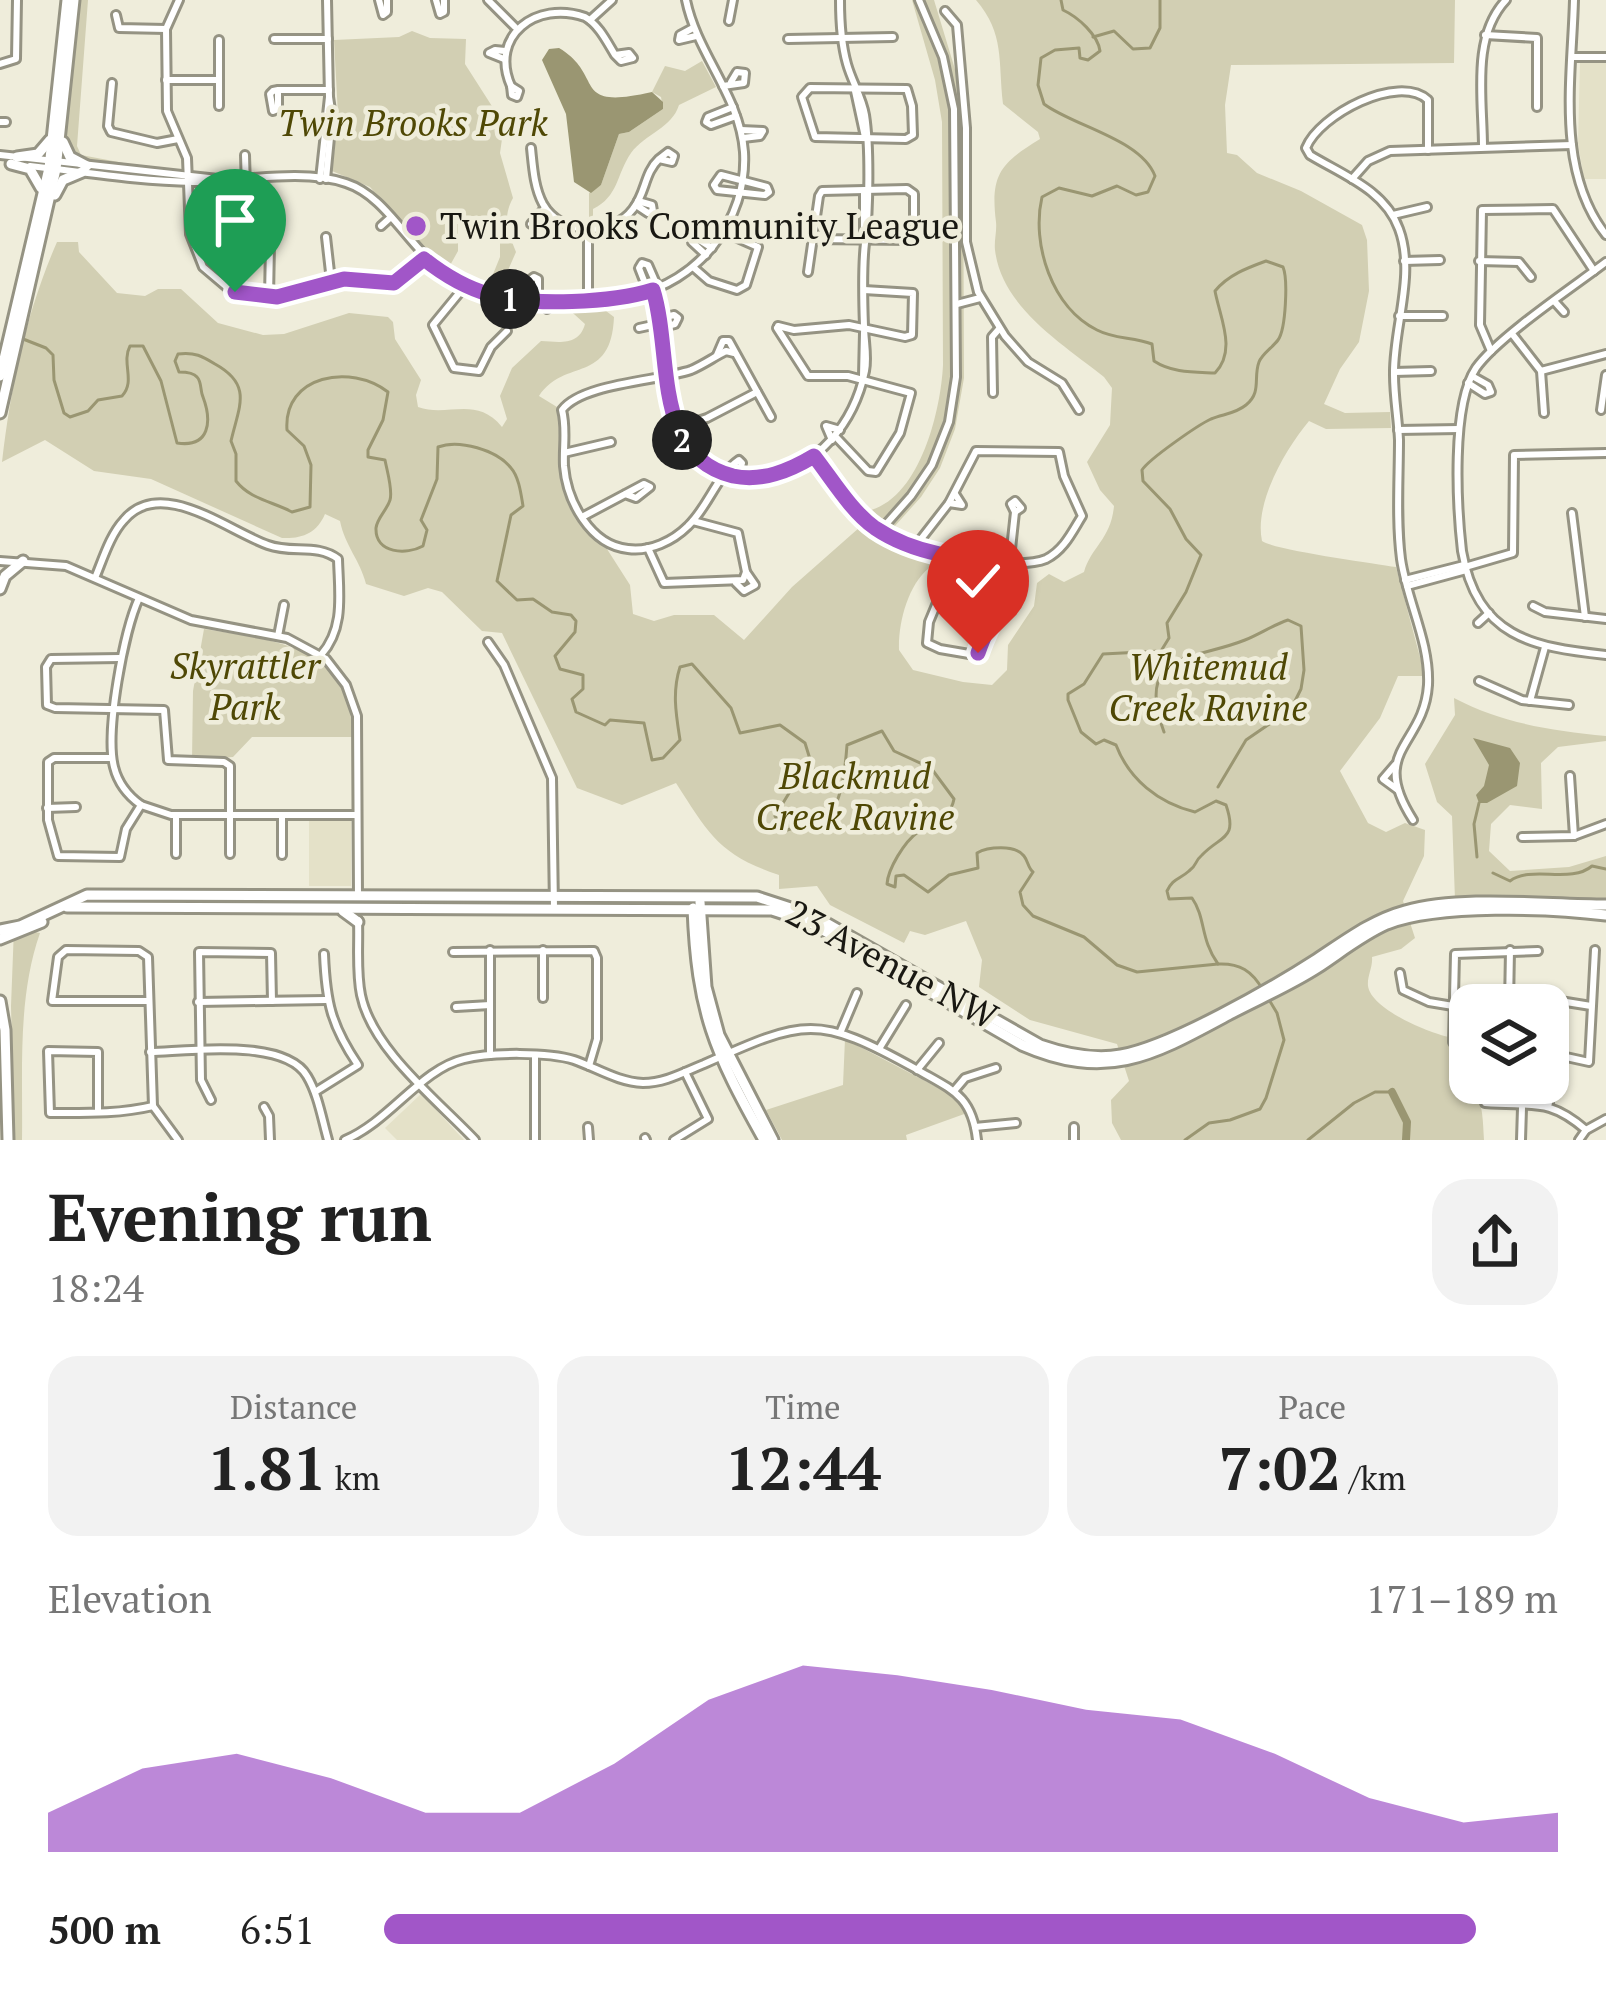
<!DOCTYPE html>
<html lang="en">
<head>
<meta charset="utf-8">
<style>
	body { margin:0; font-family:"PT Serif",serif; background:#f2f2f2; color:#222; height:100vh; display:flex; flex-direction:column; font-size:45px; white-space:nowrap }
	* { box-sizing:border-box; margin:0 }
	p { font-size:39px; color:#767676 }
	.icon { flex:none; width:66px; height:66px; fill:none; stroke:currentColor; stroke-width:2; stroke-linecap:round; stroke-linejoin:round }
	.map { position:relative; height:1140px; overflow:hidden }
	.side { display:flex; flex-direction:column; background:#fff; flex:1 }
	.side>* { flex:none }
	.fabs { position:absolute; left:1449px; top:984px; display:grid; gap:24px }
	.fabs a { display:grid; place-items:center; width:120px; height:120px; border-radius:24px; background:#fff; box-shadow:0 3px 9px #0004; font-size:60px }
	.pin { position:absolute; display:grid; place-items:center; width:102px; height:102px; color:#fff; margin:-123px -51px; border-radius:50% 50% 50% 0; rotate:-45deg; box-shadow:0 0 12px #0007 }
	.pin .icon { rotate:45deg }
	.km { position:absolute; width:60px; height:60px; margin:-30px; border-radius:50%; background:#222; color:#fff; font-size:33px; line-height:60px; text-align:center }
	.round { display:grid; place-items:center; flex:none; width:126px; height:126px; border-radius:36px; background:#f2f2f2 }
	.head { display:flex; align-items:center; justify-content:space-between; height:204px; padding:0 48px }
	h1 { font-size:66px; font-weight:700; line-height:90px }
	.stats { display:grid; grid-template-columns:repeat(3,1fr); gap:18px; height:204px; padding:12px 48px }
	.stats div { display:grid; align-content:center; border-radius:30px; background:#f2f2f2; text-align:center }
	.stats b { font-size:60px; font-weight:700 }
	.stats small { font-size:33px; font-weight:400 }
	.stats p { font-size:33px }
	.chart { height:336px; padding:24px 48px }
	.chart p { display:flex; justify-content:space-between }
	.chart svg { width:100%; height:216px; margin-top:12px; fill:#a156c8; opacity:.7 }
	ul { padding:0 48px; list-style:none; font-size:39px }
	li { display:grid; grid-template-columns:192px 144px 1fr; align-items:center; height:90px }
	li i { height:30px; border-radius:15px; background:#a156c8 }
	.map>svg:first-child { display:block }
	.built { fill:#e4e1c8 }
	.green { fill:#d2cfb3 }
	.water { fill:#9a9672 }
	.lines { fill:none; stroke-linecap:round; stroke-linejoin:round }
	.stream { stroke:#9a9672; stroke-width:3 }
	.river { stroke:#9a9672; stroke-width:8 }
	.minor-casing { stroke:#959383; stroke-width:12 }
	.major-casing { stroke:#959383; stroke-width:15 }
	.minor { stroke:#fff; stroke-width:6 }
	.major { stroke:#fff; stroke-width:9 }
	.route-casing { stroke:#fff; stroke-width:24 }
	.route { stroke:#a156c8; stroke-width:15 }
	.poi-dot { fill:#a156c8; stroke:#efeddb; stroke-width:4.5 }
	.labels { text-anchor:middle; stroke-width:9; stroke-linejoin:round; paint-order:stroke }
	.park-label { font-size:36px; font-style:italic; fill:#4f4805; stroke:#efeddb }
	.poi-label { font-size:36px; fill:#191812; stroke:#efeddb; text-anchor:start }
	.street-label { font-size:36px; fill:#191812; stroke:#efeddb }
</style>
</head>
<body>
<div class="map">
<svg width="1606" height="1140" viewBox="0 0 1606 1140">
	<rect width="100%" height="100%" fill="#efeddb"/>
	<!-- built -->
	<g class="built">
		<path d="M1580,63H1606V179H1584L1578,144Z"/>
		<rect x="309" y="820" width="42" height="66"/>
		<path d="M421,1094L464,1140H397L385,1128Z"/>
	</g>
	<!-- green -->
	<g class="green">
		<path d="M79,0H88L77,146L81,155L156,169L94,165L75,159L65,143Z"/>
		<path d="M912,0H934L957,76L963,128L964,378L955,429L940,468L921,497L894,527V533L867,511C920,500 941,410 943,365L942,122L935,80Z"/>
		<path d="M976,0H1455L1454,63L1231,65L1225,105L1227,153L1237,155L1257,173L1301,191L1362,225L1367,240L1369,291L1359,342L1340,369L1324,404L1345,413L1390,412L1391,428L1326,429L1309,421C1285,450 1254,503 1262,541C1275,550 1372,563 1396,567L1425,676H1398L1380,718L1340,771L1368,823L1386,832L1405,823L1425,830L1424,856L1403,901L1415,938L1401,949L1372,957C1373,967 1367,976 1368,986C1371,1009 1429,1033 1449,1037C1451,1057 1468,1074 1475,1089C1483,1104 1483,1123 1484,1140H1121L1112,1123L1111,1100L1129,1081L1117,1044L1030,1020L979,987L982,960L966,921L925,935L910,931L904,943L830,905L817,886L779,889V875C719,855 709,834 676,783L622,805L577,788L502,633L482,631L442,592L428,588L404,596L366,584C360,560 345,546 340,521L325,514C317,533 302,539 282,538L151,479L94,471L45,440L2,462C11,385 26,313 57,242H78L79,252L117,293L145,296L158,289H181L218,323L263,335L284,334L349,313L388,317L393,322L395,339L421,380L416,395L418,407C447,418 476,395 502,427L507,419L500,396L512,368L541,341C560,342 579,346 585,324L564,305H598L614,317C611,385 565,357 539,396L557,407L563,486L578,520L607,549L630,585L633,614L654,621L674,615H714L744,640L792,587L860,527L897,551L981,568V579L975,587H936L929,568C908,585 898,623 899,650L913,670L963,682L992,685L1007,670L1008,645L1034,606L1037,583L1049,574L1064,582L1084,572C1091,547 1111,539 1114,506L1100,490L1087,462L1110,425L1112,388L1104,377C1063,344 1002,308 995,250C994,241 997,231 996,222C990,174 1001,163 1040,139L1038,132L1003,104C998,61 1005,34 976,0Z"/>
		<path d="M412,31L430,38L466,39L465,64L504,125L500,153L513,198C502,218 508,232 516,252L505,277V293L487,289L500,257V216H458V251L448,269L428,253L370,187L332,171L338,115L334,40L399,37Z"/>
		<path d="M702,61L716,87L679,105C672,128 645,134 631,153C616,175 619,196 593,209V226H589V193L601,185L619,134L629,132L663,109L661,97L652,92L665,66L685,71Z"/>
		<path d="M204,629C272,640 355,645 352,737H252L233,757L192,760L193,691Z"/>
		<path d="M1454,698C1504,724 1550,730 1606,736V741L1558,747L1541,763L1542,809L1510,805L1491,824L1489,851L1510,871L1569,867L1606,856V899L1455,900L1452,816L1437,802L1425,764L1455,715Z"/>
		<path d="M14,928L40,933C17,999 23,1071 22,1140H14L11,1006Z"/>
		<path d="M845,1039L950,1094L967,1113L906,1135L907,1140H782L766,1110L843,1085Z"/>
	</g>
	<!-- water -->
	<g class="water">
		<path d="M559,48C606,76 569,111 652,92L663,102V109L629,132L619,134L601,185L591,193L574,182L566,114L542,60L549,49Z"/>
		<path d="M1473,738L1510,748L1520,763L1517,786L1487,803H1479L1476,795L1484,786L1489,765Z"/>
	</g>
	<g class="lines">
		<!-- stream -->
		<g class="stream">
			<path d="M1061,0L1063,10C1078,17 1098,35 1100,51L1088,60L1080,58L1079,48L1055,50L1041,58L1038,85L1044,104C1073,126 1141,139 1155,176L1148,192L1136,195L1117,186L1092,196L1059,188L1042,197C1031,244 1052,308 1097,330C1114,339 1133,337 1152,344L1154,361C1172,373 1194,372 1215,373C1237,350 1220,318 1215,291C1228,275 1247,268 1266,261L1283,267C1288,279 1286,329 1278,340C1273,347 1262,354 1259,362C1253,378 1262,392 1246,405C1235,414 1223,414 1211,419C1198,425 1149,459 1142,470L1143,481L1170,509L1186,539L1201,555L1186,592L1167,623L1169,638L1161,651L1103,654L1084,684L1068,694V700L1081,732L1096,744L1104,740L1116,745C1129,779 1158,803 1195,812L1216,801L1226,805C1238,840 1221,835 1202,855C1193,863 1199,863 1189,871C1179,880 1173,878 1167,891L1169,899L1192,898C1206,918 1200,939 1218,964C1240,963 1252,971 1263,990"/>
			<path d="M1093,37L1114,31L1133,49L1150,48L1160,28V0"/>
			<path d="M18,337L46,348L53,355L54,380L64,413L70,417L88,411L98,400L122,396C136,381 121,363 130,346H143L161,381L177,443C210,448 212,421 203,397C200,391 202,382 197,377C193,372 184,372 179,372L175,361L178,354C195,352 202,356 215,364C253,385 239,406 231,441L236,454V481C250,499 271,501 292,512L310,507L311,465L304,446L287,430C283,375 351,363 388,392L383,420L368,450V457L385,460C387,471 393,490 390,500C387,510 377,518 376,528C375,554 407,555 423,546L427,530L421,520L437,479L438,447C459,439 497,450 511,468C519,477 521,494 523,506L511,515L497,581L517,600L533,599L552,612L571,615L576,621L575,632L555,656L560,669L583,675V689L572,699L576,712L605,725L610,720L644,723L652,760L663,758L680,740C676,714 672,692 680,667L692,664L731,708L740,733L780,725L805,743L814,772L794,785L775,816L784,831L803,825L819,829C841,811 845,772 847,745L882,731L894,751L931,768L954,799C950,820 934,821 918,832C904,842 888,869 887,884L895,887L896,876L904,875L928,892L949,875L978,868L977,853C987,847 1015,844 1024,856C1028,861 1028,868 1033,872L1020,892L1023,905L1033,916L1084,937L1117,965L1137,972L1218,964"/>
			<path d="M1164,732C1134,651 1193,661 1245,640C1260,634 1273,625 1288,620L1301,626L1304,670L1301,689L1291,709L1246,740L1218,787"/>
			<path d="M1477,857L1474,824L1479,803"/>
			<path d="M1493,873L1510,881C1531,865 1571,884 1592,866L1606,869"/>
			<path d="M1185,1140L1209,1123L1230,1120L1260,1109L1266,1098L1284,1040L1277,1013L1268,998"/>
			<path d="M1308,1140L1354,1103L1375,1092H1392"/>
		</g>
		<!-- river -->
		<path class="river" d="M1392,1092L1407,1122L1406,1140"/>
		<!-- minor casing -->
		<g class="minor-casing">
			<g id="minor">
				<path d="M179,0L166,29L167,111L187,158L190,234L203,267L229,289L259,297L291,295L344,279L397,282L425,259"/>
				<path d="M379,0L383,15L387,12V0"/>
				<path d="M436,0L440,14L444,12V0"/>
				<path d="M488,0L515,27"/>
				<path d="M1574,0C1572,77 1555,170 1606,235"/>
				<path d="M945,11L957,25L966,128V242L978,292L1005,336L1028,362L1062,383L1079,410"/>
				<path d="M116,15L119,28L166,29"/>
				<path d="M590,20L612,0"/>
				<path d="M729,21L733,0"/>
				<path d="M693,28L680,35L679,40L696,36"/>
				<path d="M1485,35L1537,38V107"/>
				<path d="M274,39H328"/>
				<path d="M788,39L893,37"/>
				<path d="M219,40V106"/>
				<path d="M1573,57H1606"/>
				<path d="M504,59L489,53L495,50L505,51"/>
				<path d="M0,64L16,59L17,0"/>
				<path d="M166,80H219"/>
				<path d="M112,83L108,126L111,132L157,143L178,139"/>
				<path d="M511,86C489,36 536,0 585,17C599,25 607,42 615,55L629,53L633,58L621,61L615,55"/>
				<path d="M511,86L519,91L517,97L512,95Z"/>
				<path d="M723,86L744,83L745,73L737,72L731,82"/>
				<path d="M810,88L907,89L912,106L913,135L906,139L815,137L802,97Z"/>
				<path d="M278,90V109L273,111L270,94L273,91L278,90H329"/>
				<path d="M855,91L865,137"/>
				<path d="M733,107L708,117L706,122L711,125L736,116"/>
				<path d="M0,122H6"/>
				<path d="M741,130L763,131L760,136L743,138"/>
				<path d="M1483,147C1483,99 1471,37 1506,0"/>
				<path d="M531,148C533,167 534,187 543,204C561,236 612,237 633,209C646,193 644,173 659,159L672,162L674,156L668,152L659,159"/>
				<path d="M0,155L218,179"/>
				<path d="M245,155L246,189"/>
				<path d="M30,166C84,172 138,181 193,182C238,182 302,168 346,183C392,198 412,259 461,283C492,299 524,299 558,299C582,299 608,301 631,296C698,283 748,220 744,152C740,96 697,54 686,0"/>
				<path d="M721,175L767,187L769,192L765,195L717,190L714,185Z"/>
				<path d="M320,179L329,97L327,0"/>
				<path d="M326,179L332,117L329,97"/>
				<path d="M1352,179L1368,161L1390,151L1572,145"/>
				<path d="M864,192V239"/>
				<path d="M636,205L648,213L653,211L652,205L638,201"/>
				<path d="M545,208L531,224L536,225L550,214"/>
				<path d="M1393,215L1427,207"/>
				<path d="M381,226L391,217"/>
				<path d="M326,237L331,281"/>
				<path d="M251,241L270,244L269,298"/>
				<path d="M706,255L692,242L693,236L712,248"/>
				<path d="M1404,261L1440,260"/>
				<path d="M1479,261L1519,262L1531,277"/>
				<path d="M1606,262C1573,287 1498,337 1476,368C1451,405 1457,507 1462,551C1477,637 1532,647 1606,655"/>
				<path d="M693,267L709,281L737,290L746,285L758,247L724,232"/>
				<path d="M808,272L819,196L822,191L907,189L914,194V234L910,240L812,239"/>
				<path d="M465,286L433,325L454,368L479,371L491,347L507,331"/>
				<path d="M653,290C674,354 654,496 764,477C819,467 854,423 865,371C868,356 864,340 864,326C863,299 862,269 865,243C869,211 870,147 865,115C862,97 852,82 847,64C841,43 840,21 840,0"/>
				<path d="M648,291L639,268L642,263L648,265L658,288"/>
				<path d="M588,298V230"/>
				<path d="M530,299V280L534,277L538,279V299"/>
				<path d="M542,299L547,309L556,300"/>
				<path d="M1555,302L1564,312"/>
				<path d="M957,304L980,298"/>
				<path d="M1399,316H1443"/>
				<path d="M661,318L674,315L678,318L675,324L663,327"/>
				<path d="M778,326L794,330L849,325L905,337L912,335L913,293L864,290"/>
				<path d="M639,328L662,323"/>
				<path d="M777,328L808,376H848L911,393L900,433L876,472L868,471L836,437"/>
				<path d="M1513,335L1541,371L1544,413"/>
				<path d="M1491,351L1480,325L1482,210L1553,209L1594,271"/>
				<path d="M734,353L726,351C714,357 703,365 691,370C659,381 582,383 562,410C567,429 563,446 564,466C567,501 590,545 628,549C650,552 673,541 688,526C709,506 716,476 739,460L742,463L738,477"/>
				<path d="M717,355L723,341H729L771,417"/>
				<path d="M1541,371L1606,354"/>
				<path d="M1394,372L1431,371"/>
				<path d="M863,376L864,333"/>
				<path d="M1468,383L1485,394L1491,392L1488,385L1472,376"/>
				<path d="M993,393L992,337L999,329"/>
				<path d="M1601,410L1606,375"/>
				<path d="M674,422L663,426L661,432L677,430"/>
				<path d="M676,428L707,418L757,392"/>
				<path d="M1398,430L1459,429"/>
				<path d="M832,440L826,426L840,430"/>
				<path d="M564,453L611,442"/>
				<path d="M814,456C836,484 860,521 889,540C914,557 1018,571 1046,559C1064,550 1072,532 1082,516L1064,476L1059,452L976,451L949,503L914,548"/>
				<path d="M1015,501L1021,508L1015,512L1011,504Z"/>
				<path d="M949,503L962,505L955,494"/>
				<path d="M1572,513L1585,617"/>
				<path d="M582,517L644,484L650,487L636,498L625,494"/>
				<path d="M880,531L911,496L932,465L949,422L956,377L954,109L943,57L919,0"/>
				<path d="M883,532L908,546"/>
				<path d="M648,548L664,583L743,580L746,572L738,533L693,521"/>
				<path d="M0,561L66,566L191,620L287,638L326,659L346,685L357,716L358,895"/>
				<path d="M1465,567L1513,553L1514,455L1606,453"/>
				<path d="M95,578C103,559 110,535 124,520C161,476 228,531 268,545C292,554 317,543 338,559C339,594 345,628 321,655"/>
				<path d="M1405,580L1464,565"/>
				<path d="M736,583L744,591L755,585L746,572"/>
				<path d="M1407,586L1466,570"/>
				<path d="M941,593L929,622L927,643L940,649L975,655L1007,586L1015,512"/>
				<path d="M1533,606L1545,612L1606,619"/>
				<path d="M1478,623L1489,613"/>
				<path d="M278,636L284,605"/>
				<path d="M488,642L504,665L552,778L554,908"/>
				<path d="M120,658L51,659L46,667L47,705L55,708L164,710L168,760L224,762L230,766V854"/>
				<path d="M1479,681L1522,700L1569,705"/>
				<path d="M1530,701L1545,647"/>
				<path d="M112,758H54L48,762V820L58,856L120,857L126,829L141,805C127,795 118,783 114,767C105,731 124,631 139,598"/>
				<path d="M1395,765L1383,779L1398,790"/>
				<path d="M1570,776L1574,836"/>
				<path d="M141,805L171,815H357"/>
				<path d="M47,808L76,807"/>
				<path d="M176,815V854"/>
				<path d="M282,815V855"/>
				<path d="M1413,820C1368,750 1424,746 1428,685C1430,642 1407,601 1401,559C1396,520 1399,479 1399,440C1398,418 1394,397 1394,375C1393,328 1416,275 1399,229C1385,190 1343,175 1310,155L1306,148C1319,115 1398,73 1428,100V150"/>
				<path d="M1522,837L1574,836L1606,824"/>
				<path d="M358,920C359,945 356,971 361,995C372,1049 437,1100 475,1140"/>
				<path d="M490,950V1055"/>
				<path d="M543,950V998"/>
				<path d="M453,952L594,951L597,958V1039L589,1066"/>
				<path d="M1400,973L1403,990L1429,1002L1453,1006"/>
				<path d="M148,1001H52L58,957L66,950L139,951L148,957L153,1106L178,1140"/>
				<path d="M1560,1001L1591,1006"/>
				<path d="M198,1002L326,1000"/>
				<path d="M1509,1005L1510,950"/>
				<path d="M456,1007L490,1005"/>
				<path d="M841,1031L857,993"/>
				<path d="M879,1049L906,1005"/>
				<path d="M150,1052C189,1051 285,1038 307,1076C318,1094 322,1119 328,1140"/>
				<path d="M1548,1053L1589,1062L1595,950"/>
				<path d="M1470,1069L1453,1042L1455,954L1538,951"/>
				<path d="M917,1070L939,1043"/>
				<path d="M1479,1083L1485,1103C1533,1107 1548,1097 1586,1130"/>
				<path d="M954,1091L965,1078L996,1068"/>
				<path d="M315,1092L358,1065C331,1025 326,1002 324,954"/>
				<path d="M211,1100L201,1080L199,952L271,953L272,1001"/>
				<path d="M1544,1103L1545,1083"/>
				<path d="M1549,1103L1550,1053"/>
				<path d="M264,1107L269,1116L270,1140"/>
				<path d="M98,1112V1052L48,1051L50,1113C85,1113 119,1114 153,1106"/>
				<path d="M588,1127L589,1140"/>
				<path d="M975,1127L1016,1123"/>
				<path d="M1074,1127V1140"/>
				<path d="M645,1138L646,1140"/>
				<path d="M345,1140C390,1121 421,1069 464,1059C490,1052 549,1052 574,1060C597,1068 618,1082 643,1083C665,1083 684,1072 704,1064C805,1019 817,1014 916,1069C952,1090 972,1095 977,1140"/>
				<path d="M535,1140V1056"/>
				<path d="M674,1140L708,1119L685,1072"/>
				<path d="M1521,1140L1522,1108"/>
				<path d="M1579,1140L1586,1130L1606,1119"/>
			</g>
		</g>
		<!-- major casing -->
		<g class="major-casing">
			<g id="major">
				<path d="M63,142L70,157L87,166"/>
				<path d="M17,157L38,154L50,140"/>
				<path d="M11,164L30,169L41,188"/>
				<path d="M55,195L63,180L82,172"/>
				<path d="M0,376L49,168L67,0"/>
				<path d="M0,413L56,169L74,0"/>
				<path d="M0,589L5,576L23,561"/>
				<path d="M700,902L706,987L719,1035L773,1140"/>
				<path d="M67,907L772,910L809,922L1022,1045C1107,1082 1152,1056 1228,1015C1258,999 1289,986 1317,968C1340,953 1362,935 1387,924C1439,904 1550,908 1606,915"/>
				<path d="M693,908C697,1012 714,1051 764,1140"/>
				<path d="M343,911L358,922"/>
				<path d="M0,930L20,926L87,895L757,897L812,915L1040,1045C1066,1054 1093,1060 1121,1055C1171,1046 1272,988 1317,959C1346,940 1372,920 1405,911C1464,895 1544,905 1606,905"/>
				<path d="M0,939L42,922"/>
				<path d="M0,1001L5,1030L8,1140"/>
			</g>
		</g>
		<!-- minor -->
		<use href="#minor" class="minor"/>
		<!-- major -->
		<use href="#major" class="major"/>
	</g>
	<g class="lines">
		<!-- route casing -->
		<g class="route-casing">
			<path id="route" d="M235,292L277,297L344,279L394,283L424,259C444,275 466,288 491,295C532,306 612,303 653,290C673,353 651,456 733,476C762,482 789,471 814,456C832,479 851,511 875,528C915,555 962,559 1010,563C1008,596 988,622 978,653"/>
		</g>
		<!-- route -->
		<use href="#route" class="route"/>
	</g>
	<!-- markers -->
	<circle class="poi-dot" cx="416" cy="226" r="12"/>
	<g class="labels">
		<!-- park labels -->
		<g class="park-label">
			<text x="413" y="136">Twin Brooks Park</text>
			<text x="245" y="679">Skyrattler<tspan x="245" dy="41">Park</tspan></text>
			<text x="1208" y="680">Whitemud<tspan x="1208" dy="41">Creek Ravine</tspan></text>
			<text x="855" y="789">Blackmud<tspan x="855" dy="41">Creek Ravine</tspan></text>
		</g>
		<!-- poi labels -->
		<g class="poi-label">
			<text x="440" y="239">Twin Brooks Community League</text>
		</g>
		<!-- street labels -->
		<g class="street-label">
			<text transform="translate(892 964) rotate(28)" y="13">23 Avenue NW</text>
		</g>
	</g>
</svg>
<div class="fabs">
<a><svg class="icon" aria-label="layers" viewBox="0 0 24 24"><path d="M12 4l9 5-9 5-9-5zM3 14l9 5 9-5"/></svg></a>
</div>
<div class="pin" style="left:235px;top:292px;background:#1e9e55"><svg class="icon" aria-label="arrive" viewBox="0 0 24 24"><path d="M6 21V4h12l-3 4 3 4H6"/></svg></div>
<div class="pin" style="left:978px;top:653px;background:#d93025"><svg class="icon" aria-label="check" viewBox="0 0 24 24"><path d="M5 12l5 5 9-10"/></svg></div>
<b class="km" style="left:510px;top:299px">1</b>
<b class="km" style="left:682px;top:440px">2</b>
</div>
<section class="side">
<div class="head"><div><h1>Evening run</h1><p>18:24</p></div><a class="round"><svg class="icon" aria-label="share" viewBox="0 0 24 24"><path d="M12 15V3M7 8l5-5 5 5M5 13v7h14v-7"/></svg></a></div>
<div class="stats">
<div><p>Distance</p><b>1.81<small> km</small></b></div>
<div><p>Time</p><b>12:44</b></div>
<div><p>Pace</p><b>7:02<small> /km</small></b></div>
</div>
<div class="chart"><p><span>Elevation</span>171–189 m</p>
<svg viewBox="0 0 160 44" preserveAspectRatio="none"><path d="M0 44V36L10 27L20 24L30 29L40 36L50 36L60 26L70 13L80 6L90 8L100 11L110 15L120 17L130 24L140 33L150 38L160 36V44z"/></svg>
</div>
<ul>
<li><b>500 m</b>6:51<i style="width:93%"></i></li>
</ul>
</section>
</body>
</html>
